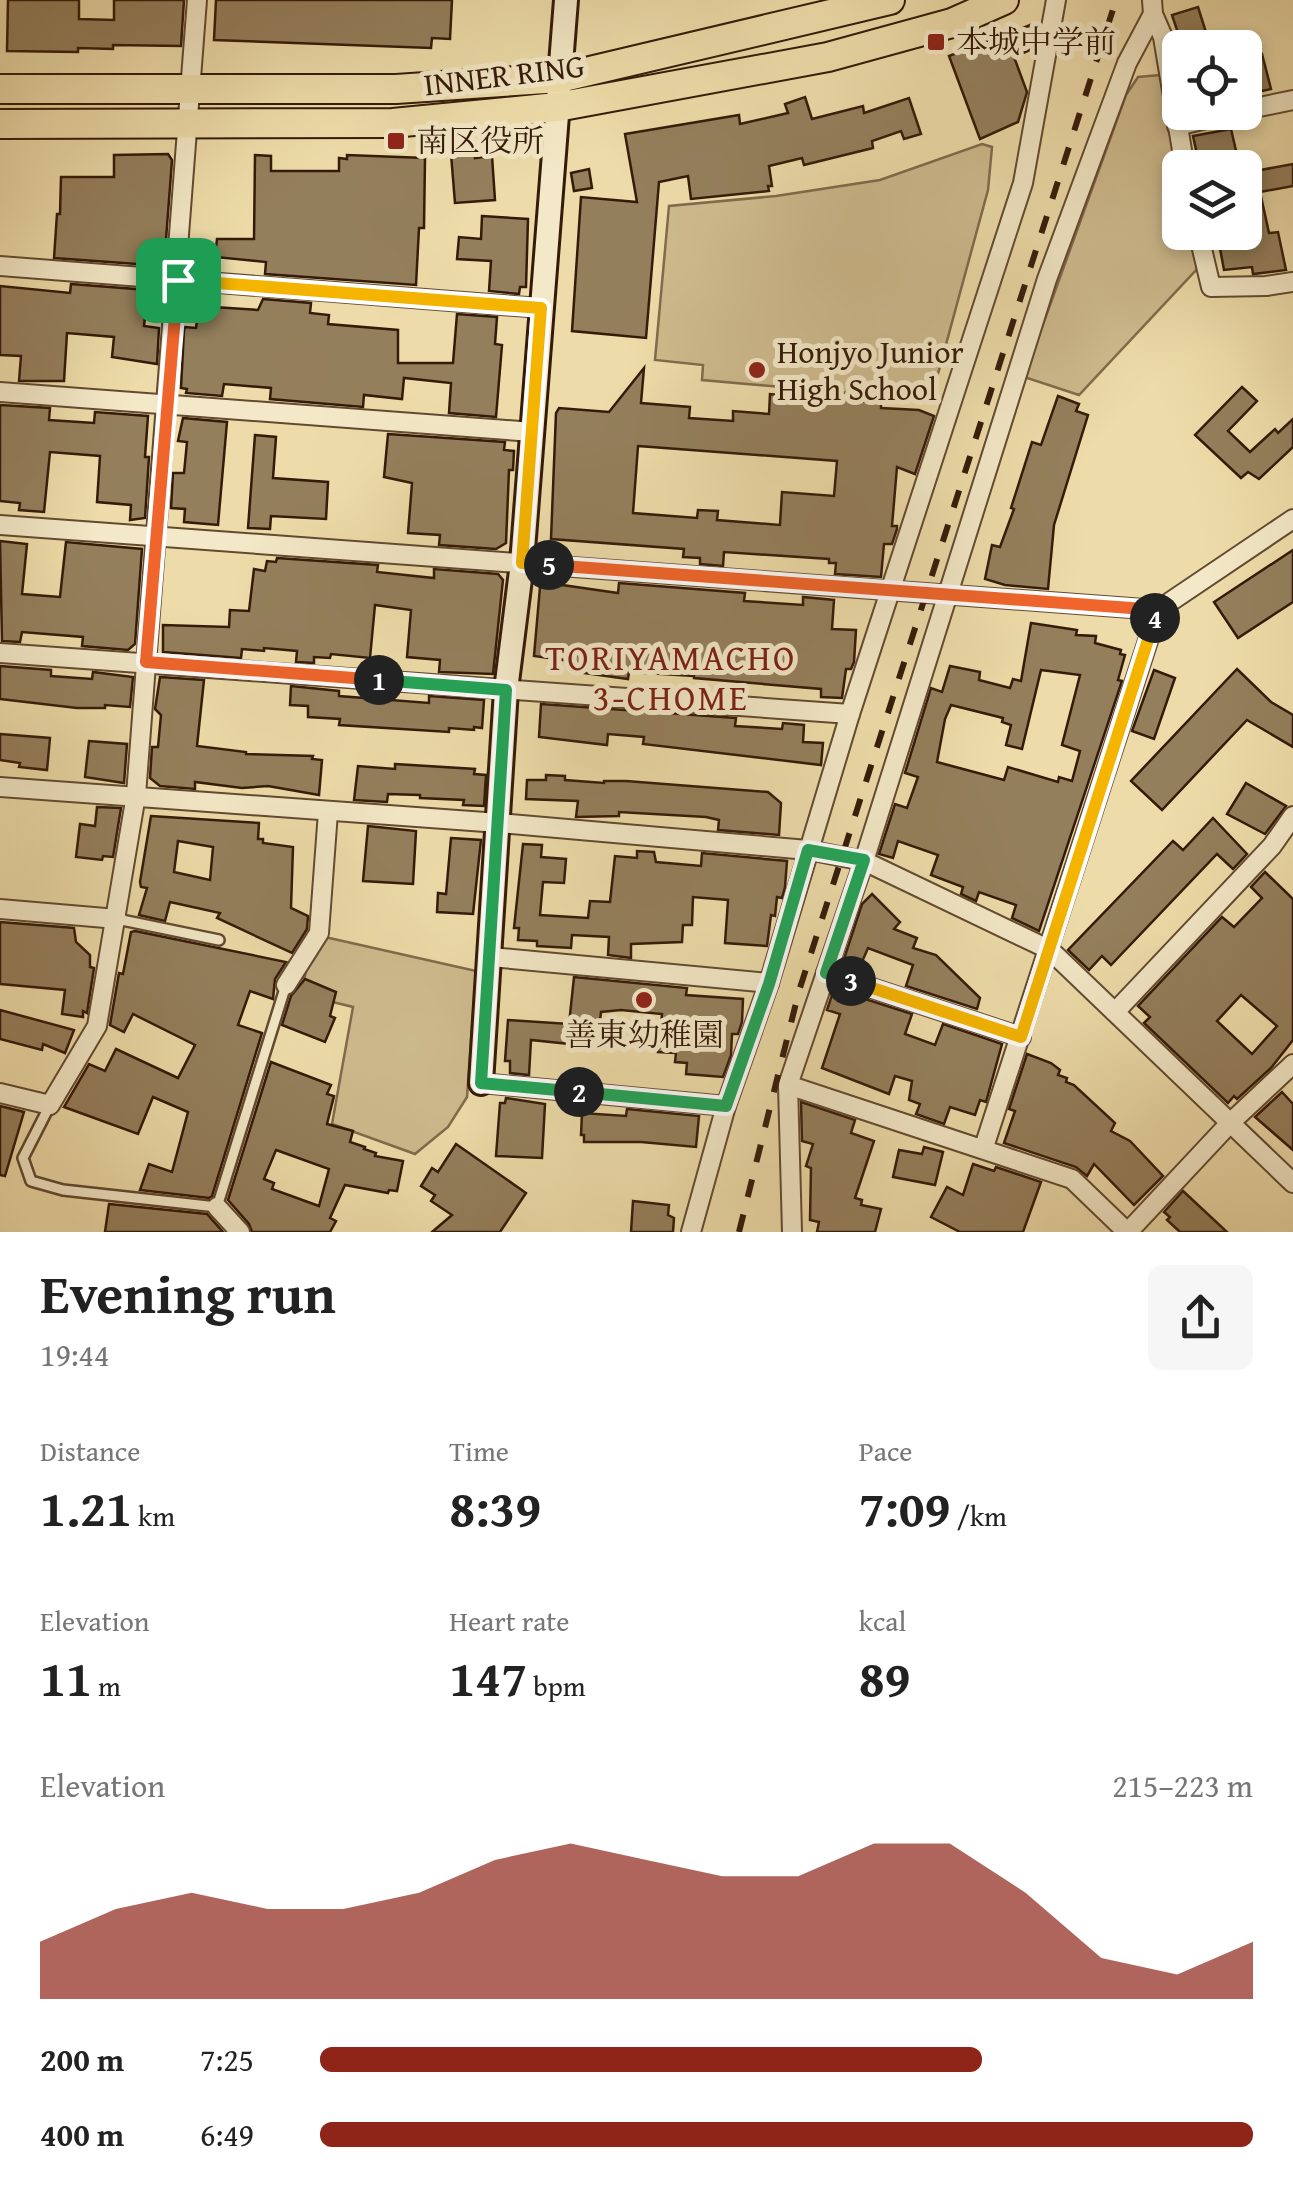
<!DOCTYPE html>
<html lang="en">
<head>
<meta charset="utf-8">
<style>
	body { margin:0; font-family:"Gentium Book Plus","Noto Serif JP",serif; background:#f6f6f6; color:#222; height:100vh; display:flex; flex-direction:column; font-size:38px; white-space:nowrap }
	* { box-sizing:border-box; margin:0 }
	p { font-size:32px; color:#767676 }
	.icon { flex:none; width:55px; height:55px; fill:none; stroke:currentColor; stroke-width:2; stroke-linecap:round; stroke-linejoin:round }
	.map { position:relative; height:1232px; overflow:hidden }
	.side { display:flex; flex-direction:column; background:#fff; flex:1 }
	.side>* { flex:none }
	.fabs { position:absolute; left:1162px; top:30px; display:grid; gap:20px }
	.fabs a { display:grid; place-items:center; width:100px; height:100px; border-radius:15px; background:#fff; box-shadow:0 5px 15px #0003; font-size:50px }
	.pin { position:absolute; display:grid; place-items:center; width:85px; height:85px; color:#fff; margin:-42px; border-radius:20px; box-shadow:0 5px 15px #0006 }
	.km { position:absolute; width:50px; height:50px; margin:-25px; border-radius:50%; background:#222; color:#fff; font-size:28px; line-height:50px; text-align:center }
	.round { display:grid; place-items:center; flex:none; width:105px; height:105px; border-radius:15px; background:#f6f6f6 }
	.headline { display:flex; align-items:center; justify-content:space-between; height:170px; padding:0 40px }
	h1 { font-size:55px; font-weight:600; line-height:75px }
	.metrics { display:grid; grid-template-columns:repeat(3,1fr); gap:15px; height:170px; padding:10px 40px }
	.metrics div { display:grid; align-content:center }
	.metrics b { font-size:50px; font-weight:600 }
	.metrics small { font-size:28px; font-weight:400 }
	.metrics p { font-size:28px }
	.chart { height:280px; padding:20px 40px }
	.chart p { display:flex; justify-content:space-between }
	.chart svg { width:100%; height:180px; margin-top:10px; fill:#8f2418; opacity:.7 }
	ul { padding:0 40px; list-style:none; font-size:32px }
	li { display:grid; grid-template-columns:160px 120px 1fr; align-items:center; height:75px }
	li i { height:25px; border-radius:12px; background:#8f2418 }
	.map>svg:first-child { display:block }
	.green { fill:#cebb8e; stroke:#816a4c; stroke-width:2.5 }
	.building { fill:#947f5c; stroke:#341a09; stroke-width:2.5; fill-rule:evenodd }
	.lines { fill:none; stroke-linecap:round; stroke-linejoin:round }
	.lane-casing { stroke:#624a31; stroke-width:14 }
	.street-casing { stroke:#624a31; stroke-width:22 }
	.secondary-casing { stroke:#341a09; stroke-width:28 }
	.primary-casing { stroke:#341a09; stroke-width:32 }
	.lane { stroke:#f3e8c7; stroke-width:9 }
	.street { stroke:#f3e8c7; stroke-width:18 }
	.secondary { stroke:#f3e8c7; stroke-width:22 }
	.primary { stroke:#eddca9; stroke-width:28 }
	.rail { stroke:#341a09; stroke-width:6; stroke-dasharray:18 18; stroke-linecap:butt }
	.split-1-casing { stroke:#fff; stroke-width:20 }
	.split-2-casing { stroke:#fff; stroke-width:20 }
	.split-3-casing { stroke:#fff; stroke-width:20 }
	.split-4-casing { stroke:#fff; stroke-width:20 }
	.split-5-casing { stroke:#fff; stroke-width:20 }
	.split-6-casing { stroke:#fff; stroke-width:20 }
	.split-1 { stroke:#f0652b; stroke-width:12 }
	.split-2 { stroke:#22a559; stroke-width:12 }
	.split-3 { stroke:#22a559; stroke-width:12 }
	.split-4 { stroke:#f5b400; stroke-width:12 }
	.split-5 { stroke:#f0652b; stroke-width:12 }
	.split-6 { stroke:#f5b400; stroke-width:12 }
	.poi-dot { fill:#8f2418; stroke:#f3e8c7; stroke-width:4 }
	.labels { text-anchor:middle; stroke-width:10; stroke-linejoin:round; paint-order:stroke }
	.poi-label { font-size:32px; fill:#341a09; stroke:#f3e8c7; text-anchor:start }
	.street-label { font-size:32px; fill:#341a09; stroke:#f3e8c7 }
	.neighbourhood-label { font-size:35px; letter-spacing:2.5px; fill:#7a1f14; stroke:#f3e8c7 }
</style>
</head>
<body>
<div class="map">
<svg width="1293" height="1232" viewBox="0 0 1293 1232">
	<rect width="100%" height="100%" fill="#eddca9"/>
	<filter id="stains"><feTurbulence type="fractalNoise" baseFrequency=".002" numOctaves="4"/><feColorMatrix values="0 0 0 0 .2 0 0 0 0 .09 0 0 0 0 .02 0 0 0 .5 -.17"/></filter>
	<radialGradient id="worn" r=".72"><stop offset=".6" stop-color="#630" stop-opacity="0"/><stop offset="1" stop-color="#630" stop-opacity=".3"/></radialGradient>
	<!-- green -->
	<g class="green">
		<path d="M1160,75L1180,180V232L1190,233L1197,269L1079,395L1024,377L1126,95L1138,77Z"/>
		<path d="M982,144L992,147L988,190L936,381L916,399L702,380L703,365L655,360L669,206L776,196L880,180Z"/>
		<path d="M316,935L476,971L467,1097L448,1127L415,1154L332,1124L353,1007L300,994Z"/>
	</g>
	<!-- building -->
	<g class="building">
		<path d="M8,0H79V19L114,20V0H184L181,46L113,45V49L78,48V52L7,51Z"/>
		<path d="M216,0H452L450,39L432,38L431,48L214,40Z"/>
		<path d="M1198,7L1211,48H1183L1172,15Z"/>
		<path d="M1033,24L1038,28L1035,48L1014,57L1027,92L1018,122L980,139L949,56Z"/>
		<path d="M1262,54L1271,89L1245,95V59Z"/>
		<path d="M805,97L812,119L863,106L864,113L909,98L921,134L904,139L901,131L872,141L873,148L804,165L802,158L769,166L772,186H768L769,191L691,199L688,176L659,182L646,338L572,331L581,197L637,202L625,134L739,115L740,124L788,113L785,104Z"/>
		<path d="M1231,129L1240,168H1200L1193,136Z"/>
		<path d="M475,152V158L492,156L495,200L455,203L451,154Z"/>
		<path d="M168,154L172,160L164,266L54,258L57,214H60L61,177H114V155Z"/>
		<path d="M255,155L271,156V171H339V158L347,159V155L425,158L424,228H419L416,285L265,274L266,262L215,257L217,239H254Z"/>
		<path d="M1252,157L1255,171L1293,164V186L1260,192L1269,233L1278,232L1286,270L1253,274L1252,267L1224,270L1217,232H1245V158Z"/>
		<path d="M589,169L592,188L574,191L571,173Z"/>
		<path d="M482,216L528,219L526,287H520L519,294L489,291L491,261L457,259L459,237L481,239Z"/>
		<path d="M71,284L148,290L144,326L159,328L157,364L112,357L114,337L67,333L64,381H19L21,356L0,355V286L70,293Z"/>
		<path d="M263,299L311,303L310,313L329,315L328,324L398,330V363H453L457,314L497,317L495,344L502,345L496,417L449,413L451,383L404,378L402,399L364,395L363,407L270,399L271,388L224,384L222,396L186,393L187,389L181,388L184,330L185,327L196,328L199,306L258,310Z"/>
		<path d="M644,368L641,403L690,407L689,418L733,421V411L769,414L770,394L881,403V408L919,410L934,416L915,474L897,467L892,526H897V529L892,544H884L881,577L835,574L836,563H829V559L724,552L723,566L700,564V558L683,557L684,549L551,539L556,413L559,408L609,412ZM638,446L837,461L834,496L782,492L780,525L717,520L718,511L698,510L697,518L633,513Z"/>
		<path d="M1242,387L1257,401L1228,431L1250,452L1275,429L1278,433L1293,419V447L1259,479L1248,472L1241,478L1195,435Z"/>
		<path d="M1058,396L1079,404L1076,411L1088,415L1054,525L1048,589L1005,585L985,579L992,545L1000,547L1014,509L1011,508L1032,442L1041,445Z"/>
		<path d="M0,405L50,408L49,420L94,423L95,412L148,416L145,457H149L145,518L130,520L131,505L97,502L100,456L50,452L44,512L19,510L20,503L0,501Z"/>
		<path d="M183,418L227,422L218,525L184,522L185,509L171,508L173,473H184L187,442L178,441Z"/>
		<path d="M388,434L505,442L504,450L514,451L513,470H509L506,543L496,549L439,545L440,535L408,533L412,483L384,477Z"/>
		<path d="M255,435L276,437L273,478L328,482L326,519L271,516L270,529L248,528Z"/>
		<path d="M0,541L27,544L22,594L60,597L66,542L142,549L135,644L128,650L82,646L83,637L22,632L20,642L2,641Z"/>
		<path d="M1293,550V602L1238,638L1214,602Z"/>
		<path d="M277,558L378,565L377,572L434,578V569L498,574L503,580L493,674L439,672L440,660L407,657L411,610L375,605L370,658L331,654L330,658L314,657V663L296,662L297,651L264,648V651L242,649L241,658L163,652V625L229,627L230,610L249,611L254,569L265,571L267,561L276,562Z"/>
		<path d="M619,583L745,593L744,601L803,605V597L834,600L832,629L856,630L854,662L851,669H846L842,698L821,697V689L694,678V676L629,672L628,679L584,673L585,670L570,669V661L534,656L540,587L554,588L555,584L618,593Z"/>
		<path d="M1031,623L1077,630L1076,635L1096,636L1095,643L1121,650L1120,654L1125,655L1118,680L1122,681L1039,931L1012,918L1016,905L979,892L976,901L961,894L963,887L931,875L938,855L898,841L893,858L879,854L895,804L907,808L918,777L905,773L931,688L942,692L950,666L980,672L979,680L1010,688L1013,679L1021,681ZM1041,670L1080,675L1062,745L1080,751L1072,781L1059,777L1058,782L1008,767L1004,780L937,762L945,719L951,705L1003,718L1002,722L1011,725L1006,745L1022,749Z"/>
		<path d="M0,666L51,670V676L92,679L93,672L133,677L130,707L105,705V708H77L0,699Z"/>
		<path d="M1237,669L1271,702L1293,715V747L1247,720L1162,810L1131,781Z"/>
		<path d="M1154,670L1175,678L1154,739L1132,731Z"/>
		<path d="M160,677L204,680L197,746L246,752V754L313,756L312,759L322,760L319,795L268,786L242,788L195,782V789L160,786L150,778L152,747H158L161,715L155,709Z"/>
		<path d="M291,686L339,691V696L429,703V696L484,700L482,728L474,727V730L449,728V732L339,725L340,719L308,717V706L290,705Z"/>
		<path d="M541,704L736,718L735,726L782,729L783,723L804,725L803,742L823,743L821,765L643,744L644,737L608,734L607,745L539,737Z"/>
		<path d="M0,734L50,738L47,770L19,767L20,763L0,760Z"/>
		<path d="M89,741L127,744L124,783L85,777Z"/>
		<path d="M395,764L475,769L474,774L486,775L484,806L463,805L464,800L420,798V795L388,794L387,802L354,800L358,766L395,769Z"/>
		<path d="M546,775L565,776V780L604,783V781H626L768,792L781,803L779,835L718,830L719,820L706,817L619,812V816L576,817L578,801L526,799L527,780H546Z"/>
		<path d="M1246,783L1286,806L1265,834L1227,814Z"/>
		<path d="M97,807L121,808L113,857L103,856L102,860L76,857L80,824L95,826Z"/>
		<path d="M151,816L259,823L258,839H263V843L293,847L291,908L308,916L307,929L292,953L217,918L220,913L170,902L165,921L139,915L147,888L141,887L140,882ZM178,841L213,847L210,880L174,872Z"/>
		<path d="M1213,818L1247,854L1233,869L1217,854L1111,965L1102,956L1089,970L1068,950L1173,841L1183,850Z"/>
		<path d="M368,826L416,831L413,884L363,881Z"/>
		<path d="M451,838L481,840L473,914L437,912L438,893L446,894Z"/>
		<path d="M523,844L542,845L541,857L566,859L564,883L543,882L540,915L588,918L590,901L610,902L615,856L637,858V851L654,852L656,862L701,866L702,853L787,861L785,887L782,898L777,897L775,916L771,915L767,946L725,943L728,900L693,897L692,925H683L682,942L631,944V958L608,955L609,937L572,935L571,948L537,946V941L518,940L519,928H514Z"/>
		<path d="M1265,872L1293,899V1040L1271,1068L1237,1099L1234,1096L1228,1103L1144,1023L1150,1017L1138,1006L1222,917L1234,927L1262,898L1251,887ZM1241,995L1277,1026L1252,1054L1217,1021Z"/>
		<path d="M872,894L900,922L894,929L917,938L913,948L936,955L980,998L977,1009L906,986L913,965L868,948L858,971L842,965L862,904Z"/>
		<path d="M0,922L74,928L76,942L90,955V967L94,968L87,1013L83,1011V1017L62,1014L65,990L0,984Z"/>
		<path d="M135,931L286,962L275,979L273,999L250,991L238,1025L262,1033L212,1196L209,1198L140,1190L149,1164L172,1172L188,1112L153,1097L138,1134L64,1107L89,1064L105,1071L116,1049L178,1078L195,1045L133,1014L124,1032L110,1025L119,973L123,974L131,932Z"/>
		<path d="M574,977L687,988L686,995L743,999L742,1022L738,1034H732L731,1055L723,1077L686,1074L687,1063L675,1062L676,1053L658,1052L662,1014L621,1010L601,1012L597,1047L531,1040L529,1075L510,1073V1061H505L508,1020L569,1024Z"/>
		<path d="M305,979L336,992L330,1016L335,1018L325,1042L282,1025L291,996Z"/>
		<path d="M834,989L912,1014L905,1034L935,1045L943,1024L1002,1044L986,1102L980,1100L975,1115L950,1107L944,1124L916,1114L920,1104L909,1100L912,1081L895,1076L889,1094L822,1068L840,1014L827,1010Z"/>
		<path d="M0,1010L74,1030L65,1053L43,1044L42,1050L0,1039Z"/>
		<path d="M1027,1054L1051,1063L1060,1070L1058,1075L1067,1078L1066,1082L1074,1085L1115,1123L1111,1131L1130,1141L1163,1176L1134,1205L1094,1164L1087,1176L1076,1167L1004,1143L1015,1111L1009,1109Z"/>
		<path d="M271,1062L331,1085L327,1094L334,1096L327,1124L353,1131L350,1142L365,1147L364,1149L376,1153L375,1156L403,1161L397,1191L389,1190L388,1193L345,1185L330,1218L336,1221L330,1232H252L249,1224L228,1200ZM276,1150L329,1169L319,1206L272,1189L274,1183L264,1179Z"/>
		<path d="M1282,1092L1293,1104V1150L1255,1117Z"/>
		<path d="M506,1098L545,1104L542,1158L496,1156L500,1103H505Z"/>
		<path d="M801,1102L855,1120L851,1133L874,1141L855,1198L862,1200L861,1205L881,1209L875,1232H817L819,1222L810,1220L811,1168L806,1166L813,1144L802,1141Z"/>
		<path d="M0,1106L24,1112L5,1176L0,1175Z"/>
		<path d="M627,1109L699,1116L696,1147L641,1142H584V1135H581L582,1113L626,1116Z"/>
		<path d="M456,1144L526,1193L500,1232H432L452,1215L431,1201L435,1195L421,1186L432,1168L438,1172Z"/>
		<path d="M924,1147L943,1152L935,1185L893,1177L899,1150L922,1154Z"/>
		<path d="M973,1164L994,1171L996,1167L1041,1182L1023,1232H960L931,1217L947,1187L963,1195Z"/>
		<path d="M1183,1191L1227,1232H1180L1167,1220L1170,1217L1164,1212Z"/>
		<path d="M633,1201L669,1205L668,1215L674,1218L673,1232H631Z"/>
		<path d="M109,1204L207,1214L223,1232H105Z"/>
	</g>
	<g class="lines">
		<!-- lane casing -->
		<g class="lane-casing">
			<g id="lane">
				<path d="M117,919L219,940"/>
				<path d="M50,1105L23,1158L31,1181L63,1190L217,1207L286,985"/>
			</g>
		</g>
		<!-- street casing -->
		<g class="street-casing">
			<g id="street">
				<path d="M1152,0L1153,14L1163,37L1185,168"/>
				<path d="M1245,110L1293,100"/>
				<path d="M1177,126L1235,112"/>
				<path d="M1198,232L1211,287L1266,286L1293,282"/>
				<path d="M0,266L541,308"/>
				<path d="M0,392L533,432"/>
				<path d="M0,525L1158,610L1293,519"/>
				<path d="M0,653L850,714"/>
				<path d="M0,787L499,823L808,850L864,861L1050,950L1293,1183"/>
				<path d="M0,909L117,919"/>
				<path d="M491,957L769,983"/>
				<path d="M826,973L1021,1037"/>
				<path d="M286,985L319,933L328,812"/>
				<path d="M1115,1012L1272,846L1293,816"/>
				<path d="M481,1083L726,1106"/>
				<path d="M788,1085L1072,1179L1127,1232"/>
				<path d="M0,1093L50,1105L97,1026L136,795L197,0"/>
				<path d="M984,1147L1158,610"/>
				<path d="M217,1207L240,1232"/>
				<path d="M691,1232L726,1106L769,983L850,714L1023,183L1056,0"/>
				<path d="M792,1232L788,1085L864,861L1047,279L1127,63L1153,14"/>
				<path d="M1128,1232L1230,1123L1293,1064"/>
			</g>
		</g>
		<!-- secondary casing -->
		<g class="secondary-casing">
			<path id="secondary" d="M481,1083L506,690L522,563L566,0"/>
		</g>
		<!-- primary casing -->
		<g class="primary-casing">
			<g id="primary">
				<path d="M0,89H396L560,78L890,0"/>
				<path d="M0,124L393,123L557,107L828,57L952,23L1004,0"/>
			</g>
		</g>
		<!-- lane -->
		<use href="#lane" class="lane"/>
		<!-- street -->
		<use href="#street" class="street"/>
		<!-- secondary -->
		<use href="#secondary" class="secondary"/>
		<!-- primary -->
		<use href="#primary" class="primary"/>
		<!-- rail -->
		<path class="rail" d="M739,1232L799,991L1116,0"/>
	</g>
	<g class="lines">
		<!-- split-1 casing -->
		<g class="split-1-casing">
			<path id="split-1" d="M178,280L146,662L379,680"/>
		</g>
		<!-- split-2 casing -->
		<g class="split-2-casing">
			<path id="split-2" d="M379,680L506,690L481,1083L579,1092"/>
		</g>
		<!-- split-3 casing -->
		<g class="split-3-casing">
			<path id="split-3" d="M579,1092L726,1106L769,984L808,850L864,860L826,973L851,981"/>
		</g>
		<!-- split-4 casing -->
		<g class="split-4-casing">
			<path id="split-4" d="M851,981L1021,1037L1155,618"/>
		</g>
		<!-- split-5 casing -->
		<g class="split-5-casing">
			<path id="split-5" d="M549,565L1158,610L1155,618"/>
		</g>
		<!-- split-6 casing -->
		<g class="split-6-casing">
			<path id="split-6" d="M178,280L541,308L522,563L549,565"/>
		</g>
		<!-- split-1 -->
		<use href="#split-1" class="split-1"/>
		<!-- split-2 -->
		<use href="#split-2" class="split-2"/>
		<!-- split-3 -->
		<use href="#split-3" class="split-3"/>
		<!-- split-4 -->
		<use href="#split-4" class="split-4"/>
		<!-- split-5 -->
		<use href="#split-5" class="split-5"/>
		<!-- split-6 -->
		<use href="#split-6" class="split-6"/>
	</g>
	<!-- markers -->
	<g class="poi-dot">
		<rect x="926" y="32" width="20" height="20" rx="5"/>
		<rect x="386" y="131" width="20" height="20" rx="5"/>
		<circle cx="757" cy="370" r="10"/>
		<circle cx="644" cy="1000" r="10"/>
	</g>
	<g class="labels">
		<!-- poi labels -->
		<g class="poi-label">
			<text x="956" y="53">本城中学前</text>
			<text x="416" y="152">南区役所</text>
			<text x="777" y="363">Honjyo Junior<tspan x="777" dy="37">High School</tspan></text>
			<text x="644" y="1046" text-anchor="middle">善東幼稚園</text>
		</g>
		<!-- street labels -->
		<g class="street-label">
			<text transform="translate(504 75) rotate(-7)" y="11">INNER RING</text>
		</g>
		<!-- neighbourhood labels -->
		<g class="neighbourhood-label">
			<text x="671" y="670">TORIYAMACHO<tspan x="671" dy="40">3-CHOME</tspan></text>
		</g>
	</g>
	<rect width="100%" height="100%" filter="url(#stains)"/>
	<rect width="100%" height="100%" fill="url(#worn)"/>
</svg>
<div class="fabs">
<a><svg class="icon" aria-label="locate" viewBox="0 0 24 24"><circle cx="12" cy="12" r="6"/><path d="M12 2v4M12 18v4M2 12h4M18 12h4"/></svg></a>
<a><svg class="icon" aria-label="layers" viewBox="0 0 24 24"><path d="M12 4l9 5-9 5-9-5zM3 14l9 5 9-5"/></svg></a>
</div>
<div class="pin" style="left:178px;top:280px;background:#1e9e55"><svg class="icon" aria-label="arrive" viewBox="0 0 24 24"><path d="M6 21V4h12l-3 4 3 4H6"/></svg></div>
<b class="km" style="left:379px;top:680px">1</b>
<b class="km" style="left:579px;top:1092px">2</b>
<b class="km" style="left:851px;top:981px">3</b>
<b class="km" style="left:1155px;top:618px">4</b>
<b class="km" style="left:549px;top:565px">5</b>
</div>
<section class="side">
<div class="headline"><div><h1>Evening run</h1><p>19:44</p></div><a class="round"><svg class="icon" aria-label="share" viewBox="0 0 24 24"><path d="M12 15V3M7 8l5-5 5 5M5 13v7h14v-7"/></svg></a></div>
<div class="metrics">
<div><p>Distance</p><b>1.21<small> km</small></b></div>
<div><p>Time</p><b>8:39</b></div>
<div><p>Pace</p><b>7:09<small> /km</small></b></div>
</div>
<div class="metrics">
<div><p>Elevation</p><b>11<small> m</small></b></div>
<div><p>Heart rate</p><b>147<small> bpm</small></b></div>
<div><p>kcal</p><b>89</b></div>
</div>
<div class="chart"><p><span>Elevation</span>215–223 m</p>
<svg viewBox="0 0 160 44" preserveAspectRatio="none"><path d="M0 44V30L10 22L20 18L30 22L40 22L50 18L60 10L70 6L80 10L90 14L100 14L110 6L120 6L130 18L140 34L150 38L160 30V44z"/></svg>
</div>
<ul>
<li><b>200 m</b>7:25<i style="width:71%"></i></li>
<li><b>400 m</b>6:49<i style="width:100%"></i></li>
</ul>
</section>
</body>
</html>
